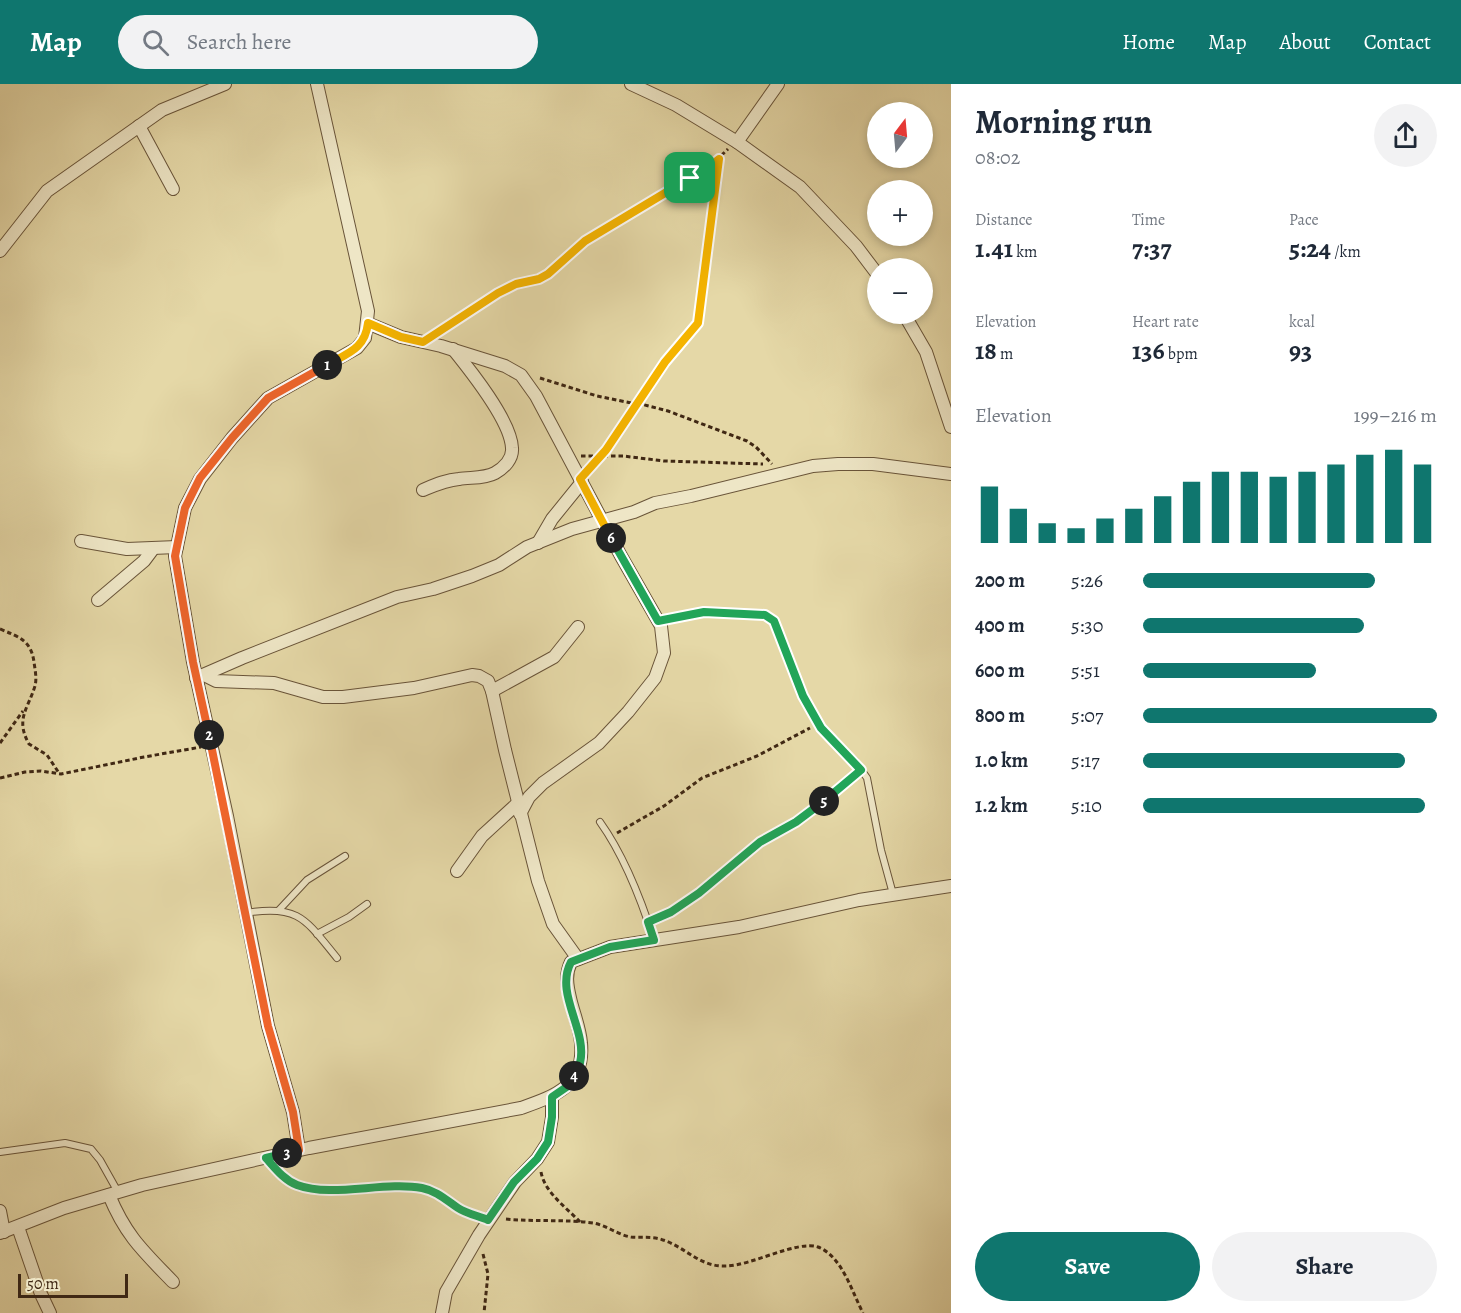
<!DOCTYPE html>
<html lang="en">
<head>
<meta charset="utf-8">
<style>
	body { margin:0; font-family:Alegreya,serif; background:#f2f2f3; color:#1f2937; height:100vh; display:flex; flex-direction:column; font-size:22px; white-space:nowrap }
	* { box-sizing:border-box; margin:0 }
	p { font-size:20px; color:#747a83 }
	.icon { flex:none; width:33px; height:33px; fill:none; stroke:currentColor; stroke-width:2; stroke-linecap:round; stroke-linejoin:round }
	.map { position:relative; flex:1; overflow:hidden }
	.side { display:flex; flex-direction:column; background:#fff; width:510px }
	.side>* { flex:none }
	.needle { width:39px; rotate:16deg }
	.controls { position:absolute; left:867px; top:18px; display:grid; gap:12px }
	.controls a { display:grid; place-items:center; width:66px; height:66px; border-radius:50%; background:#fff; box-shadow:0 3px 9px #0003; font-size:30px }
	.scale { position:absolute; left:18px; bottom:15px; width:110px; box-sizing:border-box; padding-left:6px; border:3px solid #402814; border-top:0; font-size:16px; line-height:21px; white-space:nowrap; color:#402814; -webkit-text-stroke:4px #eee6c6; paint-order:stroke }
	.pin { position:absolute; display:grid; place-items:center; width:51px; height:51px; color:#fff; margin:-26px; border-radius:12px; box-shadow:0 3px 9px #0006 }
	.km { position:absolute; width:30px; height:30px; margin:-15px; border-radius:50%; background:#222; color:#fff; font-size:16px; line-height:30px; text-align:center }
	.round { display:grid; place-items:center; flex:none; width:63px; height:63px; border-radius:32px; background:#f2f2f3 }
	.summary { display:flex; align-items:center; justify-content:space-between; height:102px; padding:0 24px }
	h1 { font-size:33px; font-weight:700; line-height:45px }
	.figures { display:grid; grid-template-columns:repeat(3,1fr); gap:9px; height:102px; padding:6px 24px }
	.figures div { display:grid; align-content:center }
	.figures b { font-size:26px; font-weight:700 }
	.figures small { font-size:16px; font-weight:400 }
	.figures p { font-size:16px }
	.chart { height:168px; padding:12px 24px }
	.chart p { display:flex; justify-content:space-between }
	.chart svg { width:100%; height:108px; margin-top:6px; stroke:#0f766e; stroke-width:6 }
	.button { display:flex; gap:12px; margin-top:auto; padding:12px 24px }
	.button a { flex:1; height:69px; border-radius:36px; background:#0f766e; color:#fff; font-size:24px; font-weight:700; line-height:69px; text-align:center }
	.button a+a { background:#f2f2f3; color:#1f2937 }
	ul { padding:0 24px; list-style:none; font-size:20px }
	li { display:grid; grid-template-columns:96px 72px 1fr; align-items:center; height:45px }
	li i { height:15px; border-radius:8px; background:#0f766e }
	header { display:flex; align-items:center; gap:36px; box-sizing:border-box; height:84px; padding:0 30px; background:#0f766e; color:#fff }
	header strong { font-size:28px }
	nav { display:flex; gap:33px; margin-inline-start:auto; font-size:21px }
	.search { width:420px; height:54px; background:#f2f2f3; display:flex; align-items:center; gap:15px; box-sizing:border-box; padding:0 21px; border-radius:33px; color:#747a83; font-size:22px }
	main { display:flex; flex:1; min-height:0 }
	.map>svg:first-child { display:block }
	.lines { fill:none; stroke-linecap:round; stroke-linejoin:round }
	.lane-casing { stroke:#695439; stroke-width:8 }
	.street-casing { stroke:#695439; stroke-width:14 }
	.path { stroke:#402814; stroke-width:3; stroke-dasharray:4.5 3; stroke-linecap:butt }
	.lane { stroke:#eee6c6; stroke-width:6 }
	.street { stroke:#eee6c6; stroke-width:12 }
	.split-1-casing { stroke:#fff; stroke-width:12 }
	.split-2-casing { stroke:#fff; stroke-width:12 }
	.split-3-casing { stroke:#fff; stroke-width:12 }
	.split-4-casing { stroke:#fff; stroke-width:12 }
	.split-5-casing { stroke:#fff; stroke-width:12 }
	.split-6-casing { stroke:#fff; stroke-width:12 }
	.split-7-casing { stroke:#fff; stroke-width:12 }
	.split-1 { stroke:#f5b400; stroke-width:8 }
	.split-2 { stroke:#f0652b; stroke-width:8 }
	.split-3 { stroke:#f0652b; stroke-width:8 }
	.split-4 { stroke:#22a559; stroke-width:8 }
	.split-5 { stroke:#22a559; stroke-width:8 }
	.split-6 { stroke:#22a559; stroke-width:8 }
	.split-7 { stroke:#f5b400; stroke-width:8 }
</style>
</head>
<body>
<header>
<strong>Map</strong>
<div class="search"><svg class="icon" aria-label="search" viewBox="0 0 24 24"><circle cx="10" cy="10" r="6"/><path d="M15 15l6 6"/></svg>Search here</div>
<nav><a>Home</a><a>Map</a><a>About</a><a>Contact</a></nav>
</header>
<main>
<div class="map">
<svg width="951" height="1229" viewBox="0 0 951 1229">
	<rect width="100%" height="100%" fill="#e5d8a7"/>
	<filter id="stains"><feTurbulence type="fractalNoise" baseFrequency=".00333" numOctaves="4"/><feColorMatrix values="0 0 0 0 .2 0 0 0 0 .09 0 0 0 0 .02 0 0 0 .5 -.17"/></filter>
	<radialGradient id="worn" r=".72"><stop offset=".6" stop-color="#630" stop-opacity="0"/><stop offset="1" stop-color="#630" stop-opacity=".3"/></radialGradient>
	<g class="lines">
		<!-- lane casing -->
		<g class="lane-casing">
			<g id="lane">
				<path d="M658,537L704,528L765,531L774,537L803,612L821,644L855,677L867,694L881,766L893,810"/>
				<path d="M600,738C625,773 641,815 654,856"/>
				<path d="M279,826L307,796L345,772"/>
				<path d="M246,829C299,820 306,836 337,874"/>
				<path d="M317,850L349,833L367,820"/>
				<path d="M0,1068L65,1059L91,1065L100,1076L118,1108"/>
			</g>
		</g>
		<!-- street casing -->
		<g class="street-casing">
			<g id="street">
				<path d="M631,0L676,21L737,58L800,103L856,162L878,191"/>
				<path d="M139,42L173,105"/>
				<path d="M737,58L778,0"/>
				<path d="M0,167L47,107L162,26L225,0"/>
				<path d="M904,230L926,268L951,343"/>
				<path d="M367,239L401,253L441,262L505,282L521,291L536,312L621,472L661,542L664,569L655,594L628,628L599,659L543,699L529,713L520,730"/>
				<path d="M423,406C435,401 446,396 459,395C470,393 484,395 495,389C504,384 513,375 512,364C511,337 470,286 453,265"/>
				<path d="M81,457L127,465L177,463"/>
				<path d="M538,459L552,435L582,398"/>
				<path d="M98,516L144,477L153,465"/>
				<path d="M204,591L216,597L274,599L323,613H343L414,604L472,591L479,592L488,597L492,607L505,666L538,797L553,840L578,875"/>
				<path d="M196,594L242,574L397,513L433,505L472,492L499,481L527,463L572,445L634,428L655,419L691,412L813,382L838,380H873L951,390"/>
				<path d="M492,607L554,573L578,543"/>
				<path d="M457,787L482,752L518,719"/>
				<path d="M299,1066L293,1028L268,942L227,732L193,578L175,472L185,424L200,395L232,354L268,314L357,264L365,254L368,227L317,0"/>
				<path d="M109,1111C126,1152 143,1167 173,1198"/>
				<path d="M0,1127L4,1148"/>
				<path d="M18,1143L41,1210L50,1229"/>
				<path d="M0,1149L64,1124L142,1101L309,1064L521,1024C555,1012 585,1002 581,959C580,944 573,928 570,914C567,901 565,890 571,878L610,863L739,843L859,816L951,802"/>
				<path d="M442,1229L446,1208L479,1151L515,1098L537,1075L548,1058L552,1033V1013"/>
			</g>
		</g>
		<!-- path -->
		<g class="path">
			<path d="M437,248L461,231L516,200L539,195L548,190L585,157L706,86L728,65"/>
			<path d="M540,294L597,312L636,320"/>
			<path d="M637,319L668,327L747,357L756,363L772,380"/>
			<path d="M581,372H623L664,377L763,380"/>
			<path d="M601,372L665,278L698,239L719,77"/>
			<path d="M589,388L600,373"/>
			<path d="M0,545C19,553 31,556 34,578C35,586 37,594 35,602C28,625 15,635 29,660L47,671L59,689"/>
			<path d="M0,659L23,627"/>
			<path d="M0,694L25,688L41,687L61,690L144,673L201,663"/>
			<path d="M617,749L664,722L702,694L757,672L810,644"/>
			<path d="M657,834L671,828L699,809L760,758L809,730L855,691"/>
			<path d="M275,1084C311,1124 377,1095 423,1104C438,1107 447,1118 459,1125C465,1128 471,1130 477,1132"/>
			<path d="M541,1088C545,1109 566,1123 580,1138"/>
			<path d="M506,1135C535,1138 564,1135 593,1139C606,1141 618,1151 631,1153C642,1154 653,1152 663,1156C685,1163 700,1183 725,1182C752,1182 796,1156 818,1163C842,1172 852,1208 863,1229"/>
			<path d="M483,1170L488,1190L484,1229"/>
		</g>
		<!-- lane -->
		<use href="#lane" class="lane"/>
		<!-- street -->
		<use href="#street" class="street"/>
	</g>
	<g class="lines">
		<!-- split-1 casing -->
		<g class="split-1-casing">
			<path id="split-1" d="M327,281C348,269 365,265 368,239L401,253L423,258L498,209L516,200L539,195L548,190L585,157L690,94"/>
		</g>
		<!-- split-2 casing -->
		<g class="split-2-casing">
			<path id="split-2" d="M209,651L193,578L175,472L185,424L200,394L232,354L268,314L327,281"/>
		</g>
		<!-- split-3 casing -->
		<g class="split-3-casing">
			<path id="split-3" d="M209,651L268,942L293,1028L299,1066L287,1069"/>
		</g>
		<!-- split-4 casing -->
		<g class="split-4-casing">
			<path id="split-4" d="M287,1069L266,1074C275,1084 284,1096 297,1101C332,1114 384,1097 422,1104C437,1107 446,1116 458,1124C467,1130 479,1132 488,1136L514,1098L537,1075L548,1058L552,1033V1013L568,1002L574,992"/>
		</g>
		<!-- split-5 casing -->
		<g class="split-5-casing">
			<path id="split-5" d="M574,992C576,988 579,983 580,979C588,946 554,910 571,878L610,863L654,856L648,838L671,828L699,809L760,758L796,738L824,717"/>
		</g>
		<!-- split-6 casing -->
		<g class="split-6-casing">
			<path id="split-6" d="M611,454L658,537L704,528L765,531L774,537L803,612L821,644L861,686L824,717"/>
		</g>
		<!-- split-7 casing -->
		<g class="split-7-casing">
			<path id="split-7" d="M611,454L580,395L606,366L665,278L698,239L719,75L706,86L690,94"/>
		</g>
		<!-- split-1 -->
		<use href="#split-1" class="split-1"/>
		<!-- split-2 -->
		<use href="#split-2" class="split-2"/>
		<!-- split-3 -->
		<use href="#split-3" class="split-3"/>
		<!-- split-4 -->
		<use href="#split-4" class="split-4"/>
		<!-- split-5 -->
		<use href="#split-5" class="split-5"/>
		<!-- split-6 -->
		<use href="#split-6" class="split-6"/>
		<!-- split-7 -->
		<use href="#split-7" class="split-7"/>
	</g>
	<rect width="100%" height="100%" filter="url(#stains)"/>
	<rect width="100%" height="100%" fill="url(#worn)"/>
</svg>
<div class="controls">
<a><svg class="needle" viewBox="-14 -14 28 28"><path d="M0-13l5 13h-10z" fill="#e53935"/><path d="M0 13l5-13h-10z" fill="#747a83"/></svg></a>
<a>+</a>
<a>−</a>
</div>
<div class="scale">50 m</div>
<div class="pin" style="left:690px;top:94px;background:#1e9e55"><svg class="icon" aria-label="arrive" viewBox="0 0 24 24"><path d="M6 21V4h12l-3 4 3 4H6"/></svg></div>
<b class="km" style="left:327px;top:281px">1</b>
<b class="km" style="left:209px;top:651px">2</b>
<b class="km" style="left:287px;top:1069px">3</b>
<b class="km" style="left:574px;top:992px">4</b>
<b class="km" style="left:824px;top:717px">5</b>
<b class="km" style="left:611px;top:454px">6</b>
</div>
<section class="side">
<div class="summary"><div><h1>Morning run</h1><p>08:02</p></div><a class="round"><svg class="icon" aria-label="share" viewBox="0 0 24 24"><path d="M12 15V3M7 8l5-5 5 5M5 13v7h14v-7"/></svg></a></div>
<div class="figures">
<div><p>Distance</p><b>1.41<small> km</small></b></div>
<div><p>Time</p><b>7:37</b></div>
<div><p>Pace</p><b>5:24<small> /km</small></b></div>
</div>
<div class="figures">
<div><p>Elevation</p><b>18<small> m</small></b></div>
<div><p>Heart rate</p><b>136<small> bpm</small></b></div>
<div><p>kcal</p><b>93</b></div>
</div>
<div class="chart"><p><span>Elevation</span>199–216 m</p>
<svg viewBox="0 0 160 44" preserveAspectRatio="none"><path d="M5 44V21M15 44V30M25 44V36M35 44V38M45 44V34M55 44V30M65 44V25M75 44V19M85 44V15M95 44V15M105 44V17M115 44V15M125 44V12M135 44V8M145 44V6M155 44V12"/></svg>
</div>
<ul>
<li><b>200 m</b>5:26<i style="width:79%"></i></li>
<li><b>400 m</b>5:30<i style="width:75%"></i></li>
<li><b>600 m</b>5:51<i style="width:59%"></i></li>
<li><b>800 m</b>5:07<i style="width:100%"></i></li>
<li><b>1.0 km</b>5:17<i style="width:89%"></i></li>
<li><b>1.2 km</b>5:10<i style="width:96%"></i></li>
</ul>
<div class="button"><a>Save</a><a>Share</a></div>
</section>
</main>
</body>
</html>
